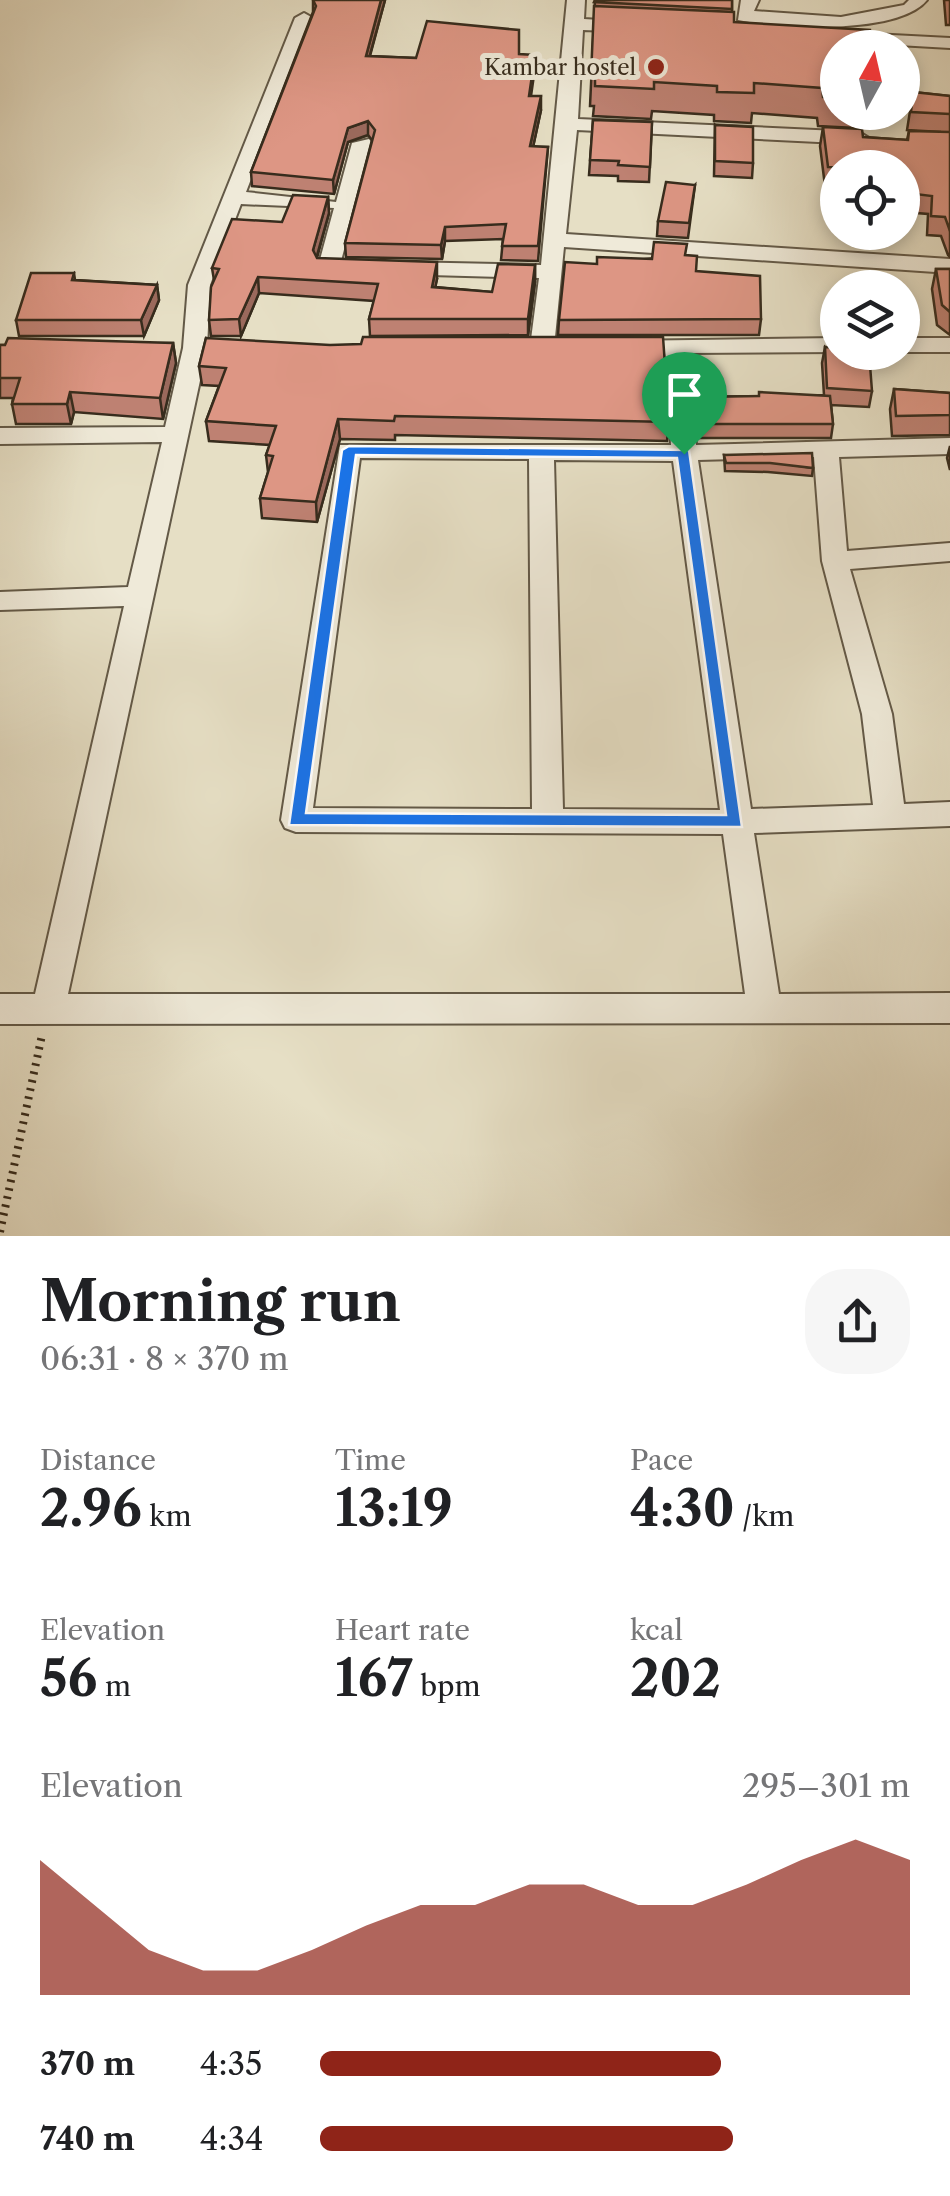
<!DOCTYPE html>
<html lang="en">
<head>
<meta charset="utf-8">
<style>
	body { margin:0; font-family:"Libre Caslon Text",serif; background:#f6f6f6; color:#202124; height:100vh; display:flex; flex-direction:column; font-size:38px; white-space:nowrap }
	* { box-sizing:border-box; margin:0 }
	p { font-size:32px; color:#757577 }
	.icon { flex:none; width:55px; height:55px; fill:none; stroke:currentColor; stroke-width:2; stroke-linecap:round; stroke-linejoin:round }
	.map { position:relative; height:1236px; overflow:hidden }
	.panel { display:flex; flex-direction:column; background:#fff; flex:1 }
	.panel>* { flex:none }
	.needle { width:65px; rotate:8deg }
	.fabs { position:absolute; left:820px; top:30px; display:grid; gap:20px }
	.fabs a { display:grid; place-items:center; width:100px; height:100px; border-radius:50%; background:#fff; box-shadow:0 5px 15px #0003; font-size:50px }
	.pin { position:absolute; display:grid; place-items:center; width:85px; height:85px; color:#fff; margin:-102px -42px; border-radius:50% 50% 50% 0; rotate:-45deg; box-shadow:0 0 10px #0007 }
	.pin .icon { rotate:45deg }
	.round { display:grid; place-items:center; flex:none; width:105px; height:105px; border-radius:40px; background:#f6f6f6 }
	.summary { display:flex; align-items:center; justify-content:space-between; height:170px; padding:0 40px }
	h1 { font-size:55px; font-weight:700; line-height:75px }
	.metrics { display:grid; grid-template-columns:repeat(3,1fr); gap:15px; height:170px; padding:10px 40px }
	.metrics div { display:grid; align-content:center }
	.metrics b { font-size:50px; font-weight:700 }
	.metrics small { font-size:28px; font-weight:400 }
	.metrics p { font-size:28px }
	.chart { height:280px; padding:20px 40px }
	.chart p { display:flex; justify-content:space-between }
	.chart svg { width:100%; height:180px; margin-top:10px; fill:#8f2418; opacity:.7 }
	ul { padding:0 40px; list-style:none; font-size:32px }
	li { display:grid; grid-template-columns:160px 120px 1fr; align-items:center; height:75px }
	li i { height:25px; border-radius:12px; background:#8f2418 }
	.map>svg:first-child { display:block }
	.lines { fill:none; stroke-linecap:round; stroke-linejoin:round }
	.minor-casing { stroke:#635947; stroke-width:4 }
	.path { stroke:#372c1d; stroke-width:8; stroke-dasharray:2.5 6; stroke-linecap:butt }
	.minor { fill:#efead9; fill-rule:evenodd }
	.wall { fill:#be8172; stroke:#372c1d; stroke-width:2.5 }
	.shaded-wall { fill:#9b695c; stroke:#372c1d; stroke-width:2.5 }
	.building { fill:#dd9684; stroke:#372c1d; stroke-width:2.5 }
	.route { fill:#1a73e8; stroke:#fff; stroke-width:2.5; fill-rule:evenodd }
	.poi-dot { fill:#8f2418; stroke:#efead9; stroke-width:4 }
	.labels { text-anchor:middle; stroke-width:10; stroke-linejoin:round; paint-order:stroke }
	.far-poi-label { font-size:22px; fill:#372c1d; stroke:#efead9; text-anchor:end }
</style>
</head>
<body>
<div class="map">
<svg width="950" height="1236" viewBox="0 0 950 1236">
	<rect width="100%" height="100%" fill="#e6dfc5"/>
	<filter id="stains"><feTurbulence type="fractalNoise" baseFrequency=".002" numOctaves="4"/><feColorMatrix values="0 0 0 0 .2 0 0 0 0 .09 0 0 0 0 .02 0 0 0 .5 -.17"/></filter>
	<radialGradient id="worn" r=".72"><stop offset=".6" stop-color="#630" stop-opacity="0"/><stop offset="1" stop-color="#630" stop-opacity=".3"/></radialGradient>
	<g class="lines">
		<!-- minor casing -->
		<g class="minor-casing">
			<g id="minor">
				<path d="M567,0H585L584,19L632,22L641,27L632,32L583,30L578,119L859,132L869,138L859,144L577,130L566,234L950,259V273L564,247L554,347L542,354L530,347L539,278L394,274L391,269L402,262L541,265Z"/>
				<path d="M741,0H759L754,11L841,17L904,5L909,0H927C899,35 780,29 738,20Z"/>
				<path d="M304,13L313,18L246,192L336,202L352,143L369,139L372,143L341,261L362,263L365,268C355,278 328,277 318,267L334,208L241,204L210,285L207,348L68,994H745L723,834L296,832L285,828L281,820L340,445H671L665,353L621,351V341L838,338V352L688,353L696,445L950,438V454L839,457L847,551L950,543V561L850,569L892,714L904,804L950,802V826L754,833L779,994L950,993V1023L0,1024V994H35L124,606L0,610V592L128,587L162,442L0,444V428L165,427L183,348L188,285L295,18ZM814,457L822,561L862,714L873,805L751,809L698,460ZM360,458L529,459L532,809L313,808ZM554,460L673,461L720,810L563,809Z"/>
				<path d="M834,32L950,38V48L828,41V33Z"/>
				<rect x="902" y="338" width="48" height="14"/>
			</g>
		</g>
		<!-- path -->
		<path class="path" d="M0,1232L42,1035"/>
		<!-- minor -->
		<use href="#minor" class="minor"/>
	</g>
	<!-- wall -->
	<g class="wall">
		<path d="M313,0H385L370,56L416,58L519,54L535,68L531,96L541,110L533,147H548L538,261L501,260L503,239L445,241L442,259L346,257L345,243L372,140L368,135L348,142L334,194L252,186L251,172L313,12Z"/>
		<path d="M595,0H732V12L734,22L838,48V112H859L856,128L818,126L817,118L752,113L751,123L714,121V115L652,111L651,119L593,116L594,106H590Z"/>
		<path d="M944,0H950V25H946Z"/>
		<path d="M913,92L950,96V257L948,255L941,236L927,235L928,214L904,212L902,168H838V187L825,186L820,146L823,127L863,137L907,140L909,131L941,132L907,130Z"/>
		<path d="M593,120L652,122L649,182L618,181V176L589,175Z"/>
		<path d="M715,125L753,163L752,178L714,176Z"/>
		<path d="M695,185L688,238L657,236L658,221Z"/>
		<path d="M328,197L329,213L317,258L437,279L435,287L492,292L535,265V282L528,335L370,336L369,319L374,301L259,293L241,336H211L209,320L214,280L212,268L282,222Z"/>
		<path d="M685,255L696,271L761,319L759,335H558L559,320L597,264Z"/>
		<path d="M936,269H950V335L937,325L932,289Z"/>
		<path d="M74,273L75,280L157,285L159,300L144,336H19L16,320Z"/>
		<path d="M206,338L669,422L667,441L395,435V440L340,439L317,522L262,518L260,498L268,472L266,455L270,445L209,441L206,421L219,386L202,385L199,366Z"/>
		<path d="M173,343L176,363L163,419L74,412L71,424H16L12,404L13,398H0V345Z"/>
		<path d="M825,347L872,391L869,407L831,405L833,424L831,438H699L697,410L698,397L824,395L822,363Z"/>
		<path d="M894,389L950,393V435L892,436L890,409Z"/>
		<path d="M950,446V470L947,458Z"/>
		<path d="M724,455L813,468L812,476L768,472L725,471Z"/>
	</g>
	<!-- shaded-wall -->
	<g class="shaded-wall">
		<path d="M381,0H385L366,69V56Z"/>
		<path d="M541,96V110L530,161V146Z"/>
		<path d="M368,121V135L348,142L334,194L333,180L348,128Z"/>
		<path d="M328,197L329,213L314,266L313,250Z"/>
		<path d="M445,227V241L442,259L441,245Z"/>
		<path d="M437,262V279L432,304V287Z"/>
		<path d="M535,265V282L528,335V319Z"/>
		<path d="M258,277L259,293L241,336L239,319Z"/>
		<path d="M157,285L159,300L144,336L141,320Z"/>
		<path d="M173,343L176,363L163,419L160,398Z"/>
		<path d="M70,392L74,412L71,424L67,404Z"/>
		<path d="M338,419L340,439L317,522L316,502Z"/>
	</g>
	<!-- building -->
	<g class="building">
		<path d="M313,0H381L366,56L416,58L427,21L519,30V54L535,55L529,96H541L530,146L548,147L538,246H502L506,224L445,227L441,245L345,243L375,130L368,121L348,128L333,180L251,172L316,6Z"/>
		<path d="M595,0H732V9L594,2Z"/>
		<path d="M594,6L734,12V22L870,30L872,48H838V97H823L822,88L754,83V93L717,92V86L654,82V89L595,86V76H591Z"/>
		<path d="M913,92L950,96V114L911,112Z"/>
		<path d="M593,120L652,122L650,167L618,165L619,161L590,160Z"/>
		<path d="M715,125L753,127V163L715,161Z"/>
		<path d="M823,127L862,129L863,137L908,140L909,131L950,132V231L945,217L931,216L932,196L907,193L908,179H902V168L828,167Z"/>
		<path d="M666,182L695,185L689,223L658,221Z"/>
		<path d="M293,195L328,197L313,250L317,258L437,262L432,287L492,292L498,264L535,265L528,319H369L378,284L258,277L239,319L209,320L211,287L219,269L212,268L232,219L282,222Z"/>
		<path d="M654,242L687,244L685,255L697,256L696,271L760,276L761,319L559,320L565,262L597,264V257L652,259Z"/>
		<path d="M936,269H950V312L942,305Z"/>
		<path d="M31,273H74L72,280L157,285L141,320H16Z"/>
		<path d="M363,337H663L669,422L395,416L394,421L338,419L316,502L260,498L273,456L266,455L276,426L206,421L226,368L199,366L206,338L330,345L361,344Z"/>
		<path d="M8,338L173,343L160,398L70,392L67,404H12L20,378H0V345H5Z"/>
		<path d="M825,347L838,348V352H869L872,391L827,388Z"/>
		<path d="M894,389L950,393V415L896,416Z"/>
		<path d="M759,392L830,396L833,424H701L698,397L759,396Z"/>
		<path d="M812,453L813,468L770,463H726L724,455Z"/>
	</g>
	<!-- route -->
	<path class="route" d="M349,446L689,450L742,827L289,825L342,450ZM356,455L677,458L726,815L306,813Z"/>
	<!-- markers -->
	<circle class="poi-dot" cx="656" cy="67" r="10"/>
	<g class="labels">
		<!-- far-poi labels -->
		<g class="far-poi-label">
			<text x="636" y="75">Kambar hostel</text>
		</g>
	</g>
	<rect width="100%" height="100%" filter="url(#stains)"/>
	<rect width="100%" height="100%" fill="url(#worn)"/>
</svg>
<div class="fabs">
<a><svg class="needle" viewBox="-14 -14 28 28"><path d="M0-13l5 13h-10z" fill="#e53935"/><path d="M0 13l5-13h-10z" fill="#757577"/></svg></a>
<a><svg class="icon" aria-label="locate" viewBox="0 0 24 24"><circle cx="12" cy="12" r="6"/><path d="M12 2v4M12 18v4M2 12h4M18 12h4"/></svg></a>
<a><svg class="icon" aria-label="layers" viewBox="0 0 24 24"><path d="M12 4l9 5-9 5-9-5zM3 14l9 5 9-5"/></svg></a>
</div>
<div class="pin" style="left:684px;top:454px;background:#1e9e55"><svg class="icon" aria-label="arrive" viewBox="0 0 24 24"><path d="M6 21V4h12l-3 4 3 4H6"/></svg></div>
</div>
<section class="panel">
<div class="summary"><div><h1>Morning run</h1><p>06:31 · 8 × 370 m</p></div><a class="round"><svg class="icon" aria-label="share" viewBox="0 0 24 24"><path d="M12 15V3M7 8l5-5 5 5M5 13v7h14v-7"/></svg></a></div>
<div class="metrics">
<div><p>Distance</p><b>2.96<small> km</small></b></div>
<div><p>Time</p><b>13:19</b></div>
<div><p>Pace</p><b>4:30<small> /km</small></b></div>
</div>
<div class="metrics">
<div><p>Elevation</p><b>56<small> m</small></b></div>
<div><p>Heart rate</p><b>167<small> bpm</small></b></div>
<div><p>kcal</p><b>202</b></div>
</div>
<div class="chart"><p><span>Elevation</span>295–301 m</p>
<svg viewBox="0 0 160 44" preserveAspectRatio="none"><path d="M0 44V11L10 22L20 33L30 38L40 38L50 33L60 27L70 22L80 22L90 17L100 17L110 22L120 22L130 17L140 11L150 6L160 11V44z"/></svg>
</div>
<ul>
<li><b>370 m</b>4:35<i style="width:68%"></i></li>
<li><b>740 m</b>4:34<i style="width:70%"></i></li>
</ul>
</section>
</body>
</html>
